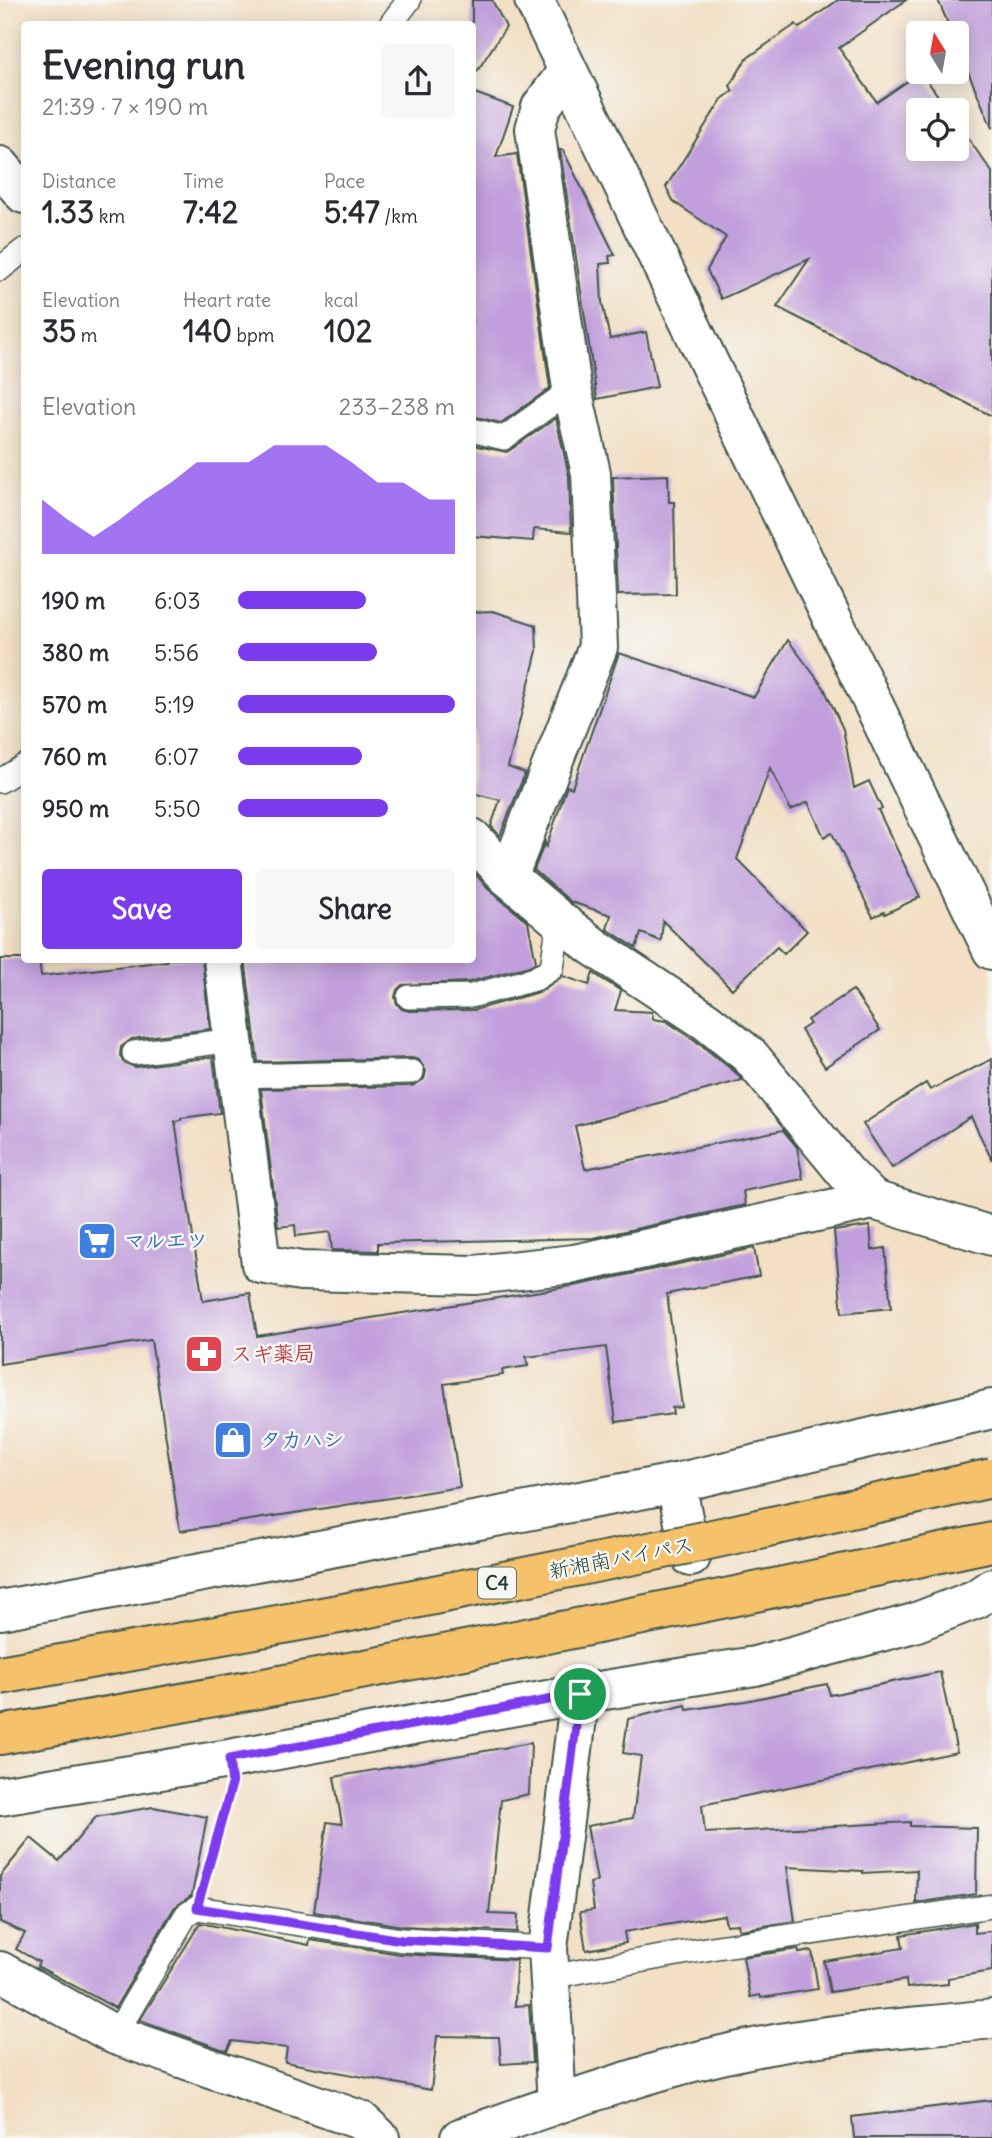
<!DOCTYPE html>
<html lang="en">
<head>
<meta charset="utf-8">
<style>
	body { margin:0; font-family:Delius,"Klee One",sans-serif; background:#f7f7f7; color:#2b2b33; height:100vh; display:flex; flex-direction:column; font-size:26px; white-space:nowrap }
	* { box-sizing:border-box; margin:0 }
	p { font-size:23px; color:#7c7c81 }
	.icon { flex:none; width:38px; height:38px; fill:none; stroke:currentColor; stroke-width:2; stroke-linecap:round; stroke-linejoin:round }
	.map { position:relative; flex:1; overflow:hidden }
	.details { position:absolute; left:21px; top:21px; width:455px; height:942px; display:flex; flex-direction:column; background:#fff; border-radius:7px; box-shadow:0 4px 18px #0003 }
	.details>* { flex:none }
	.needle { width:46px; rotate:349deg }
	.fabs { position:absolute; left:906px; top:21px; display:grid; gap:14px }
	.fabs a { display:grid; place-items:center; width:63px; height:63px; border-radius:7px; background:#fff; box-shadow:0 4px 18px #0003; font-size:35px }
	.pin { position:absolute; display:grid; place-items:center; width:60px; height:60px; color:#fff; margin:-30px; border:4px solid #fff; border-radius:50%; box-shadow:0 2px 7px #0007 }
	.round { display:grid; place-items:center; flex:none; width:74px; height:74px; border-radius:7px; background:#f7f7f7 }
	.head { display:flex; align-items:center; justify-content:space-between; height:119px; padding:0 21px }
	h1 { font-size:38px; font-weight:700; line-height:52px }
	.figures { display:grid; grid-template-columns:repeat(3,1fr); gap:10px; height:119px; padding:7px 21px }
	.figures div { display:grid; align-content:center }
	.figures b { font-size:30px; font-weight:700 }
	.figures small { font-size:19px; font-weight:400 }
	.figures p { font-size:19px }
	.chart { height:196px; padding:14px 21px }
	.chart p { display:flex; justify-content:space-between }
	.chart svg { width:100%; height:126px; margin-top:7px; fill:#7c3aed; opacity:.7 }
	.button { display:flex; gap:14px; margin-top:auto; padding:14px 21px }
	.button a { flex:1; height:80px; border-radius:7px; background:#7c3aed; color:#fff; font-size:28px; font-weight:700; line-height:80px; text-align:center }
	.button a+a { background:#f7f7f7; color:#2b2b33 }
	ul { padding:0 21px; list-style:none; font-size:23px }
	li { display:grid; grid-template-columns:112px 84px 1fr; align-items:center; height:52px }
	li i { height:18px; border-radius:9px; background:#7c3aed }
	.map>svg:first-child { display:block }
	.building { fill:#c19fdc }
	.lines { fill:none; stroke-linecap:round; stroke-linejoin:round }
	.service-casing { stroke:#3f554a; stroke-width:26 }
	.minor-casing { stroke:#3f554a; stroke-width:42 }
	.tertiary-casing { stroke:#3f554a; stroke-width:42 }
	.motorway-casing { stroke:#3f554a; stroke-width:42 }
	.path { stroke:#3f554a; stroke-width:4.5; stroke-dasharray:2 5; stroke-linecap:butt }
	.service { stroke:#fff; stroke-width:23 }
	.minor { stroke:#fff; stroke-width:38 }
	.tertiary { stroke:#fff; stroke-width:38 }
	.motorway { stroke:#f5c16b; stroke-width:38 }
	.motorway-bridge-casing { stroke:#3f554a; stroke-width:42; stroke-linecap:butt }
	.motorway-bridge { stroke:#f5c16b; stroke-width:38 }
	.route-casing { stroke:#fff; stroke-width:14 }
	.route { stroke:#7c3aed; stroke-width:9 }
	.labels { text-anchor:middle; stroke-width:5; stroke-linejoin:round; paint-order:stroke }
	.shield { fill:#f6f6f2; stroke:#60746d; stroke-width:2 }
	.shield-label { font-size:19px; font-weight:bold; fill:#1f3d34 }
	.shop-label { font-size:21px; font-weight:bold; fill:#366cbe; stroke:#f6f6f2; text-anchor:start }
	.health-label { font-size:21px; font-weight:bold; fill:#be3a42; stroke:#f6f6f2; text-anchor:start }
	.street-label { font-size:21px; fill:#1f3d34; stroke:#f6f6f2 }
</style>
</head>
<body>
<div class="map">
<svg width="992" height="2138" viewBox="0 0 992 2138">
	<rect width="100%" height="100%" fill="#f6f6f2"/>
	<filter id="ink" filterUnits="userSpaceOnUse"><feTurbulence type="fractalNoise" baseFrequency=".0143" numOctaves="2"/><feDisplacementMap in="SourceGraphic" scale="14" xChannelSelector="R" yChannelSelector="G"/><feConvolveMatrix kernelMatrix="1 2 1 2 8 2 1 2 1" color-interpolation-filters="sRGB"/></filter>
	<filter id="wash" filterUnits="userSpaceOnUse"><feTurbulence type="fractalNoise" baseFrequency=".00686" numOctaves="4" result="noise"/><feDisplacementMap in="SourceGraphic" scale="28" xChannelSelector="R" yChannelSelector="G"/><feGaussianBlur stdDeviation="1.57" result="paint"/><feColorMatrix in="noise" values="0 0 0 0 0 0 0 0 0 0 0 0 0 0 0 0 0 1.4 0 .05"/><feComposite in="paint" operator="in"/></filter>
	<g filter="url(#wash)">
		<rect width="100%" height="100%" fill="#f2dfc4"/>
		<g id="blocks">
			<!-- building -->
			<g class="building">
				<path d="M472,0H492L506,27L472,79Z"/>
				<path d="M838,0H906L839,48L877,102L921,72L948,110H919V149H957V123L992,172V416L777,307L809,259L721,299L707,270L726,237L674,202L666,187L722,99L733,91L730,86L746,59L796,24L799,28Z"/>
				<path d="M938,0H992V128L957,46V33H952Z"/>
				<path d="M472,92L513,107L496,157L517,154L550,388L501,423L472,416Z"/>
				<path d="M560,150H563L615,255L609,256L610,263L600,264L602,302L610,339L646,332L657,387L597,399Z"/>
				<path d="M556,418L569,476L571,532L534,529L533,541L472,536V445L507,452Z"/>
				<path d="M668,475L669,502H674L676,594L618,595L613,477Z"/>
				<path d="M493,611L536,625L537,651L508,767L525,773L500,836L491,826L500,800L472,793V612Z"/>
				<path d="M788,640L824,688L843,729L854,788L869,781L882,809L878,810L920,897L885,914L884,912L873,917L832,833L824,837L808,802L791,810L770,768L737,859L807,931L784,954L777,947L732,989L663,921L661,941L641,933L636,948L607,929L611,915L571,902L534,870L545,842L546,848L567,786L572,788L619,653L754,697Z"/>
				<path d="M472,871L494,894L528,922L536,962L529,966L469,982L402,985L397,990L395,997L397,1004L402,1009L409,1011L474,1010L539,992L563,976L589,985L593,973L621,991L615,1010L652,1012L653,1019L666,1021L693,1039L735,1072L742,1080L575,1126L585,1169L783,1130L797,1147L803,1179L743,1191L745,1205L593,1238L378,1243V1251L332,1250L330,1232L296,1236L295,1225L278,1227L261,1089L412,1086L424,1079L426,1071L419,1060L412,1058L258,1062L245,959H472Z"/>
				<path d="M0,959H39L41,976L167,961V959H202L210,1029L132,1039L121,1047L120,1055L123,1062L135,1067L213,1057L220,1113L181,1118V1120L175,1121L203,1301L250,1293L257,1336L579,1285L754,1248L759,1276L667,1294L682,1407L672,1408L673,1414L616,1422L606,1347L526,1357L528,1366L502,1370L503,1375L444,1384L460,1487L180,1531L151,1340L0,1364Z"/>
				<path d="M853,990L880,1030L825,1067L801,1030L810,1024L807,1020Z"/>
				<path d="M992,1059V1160L971,1117L892,1168L863,1124L926,1083L930,1090Z"/>
				<path d="M870,1226L872,1250L885,1248L891,1308L842,1313L834,1231Z"/>
				<path d="M940,1672L957,1752L702,1805L705,1833L910,1822V1826L977,1828L976,1894L916,1903L917,1870L863,1873V1871L787,1867L795,1921L739,1930L738,1924L726,1925L724,1915L624,1932L626,1943L586,1950L580,1912L594,1910L590,1883L597,1881L587,1826L633,1818L641,1756L623,1753L628,1719L686,1705L687,1710L745,1701L827,1684L830,1695Z"/>
				<path d="M531,1743L529,1794L501,1800L489,1914L518,1915L517,1932L403,1926L314,1912L327,1822L342,1824L334,1777Z"/>
				<path d="M153,1807L207,1817L192,1895L174,1908L115,2008L37,1966L39,1962L16,1949L25,1933L0,1922V1876L31,1838L59,1861L96,1817Z"/>
				<path d="M200,1923L309,1945L310,1940L400,1954L516,1960L515,2006L529,2005L533,2062L501,2064L499,2037L437,2036L431,2090L285,2062L287,2048L232,2041L227,2051L140,2020Z"/>
				<path d="M975,1923V1933L992,1931V1971L948,1978V1984L907,1988L906,1980L830,1992L824,1961L903,1948L901,1935Z"/>
				<path d="M798,1949L799,1953L812,1951L818,1989L761,1998L760,1995L750,1997L743,1957Z"/>
				<path d="M992,2100V2138H854L852,2117Z"/>
			</g>
		</g>
	</g>
	<g filter="url(#ink)">
		<use href="#blocks" fill-opacity="0" stroke="#3f554a" stroke-width="2"/>
		<g class="lines">
			<!-- service casing -->
			<g class="service-casing">
				<g id="service">
					<path d="M391,24L409,0"/>
					<path d="M0,269L24,250"/>
					<path d="M472,430L504,438L572,389"/>
					<path d="M0,781L24,766"/>
					<path d="M409,997L471,996L535,979L552,968L559,920"/>
					<path d="M134,1053L233,1040"/>
					<path d="M238,1076L412,1072"/>
					<path d="M549,1977L717,1947L992,1906"/>
					<path d="M115,2035L186,1915L197,1908L402,1940L548,1948"/>
				</g>
			</g>
			<!-- minor casing -->
			<g class="minor-casing">
				<g id="minor">
					<path d="M0,166L24,194"/>
					<path d="M472,838L508,877L559,920L594,947L706,1021L750,1056L847,1174L873,1200L992,1236"/>
					<path d="M508,877L598,647L591,473L572,389L535,129L541,107L567,72"/>
					<path d="M223,959L261,1264L301,1271L475,1275L574,1264L873,1200"/>
					<path d="M676,1483L992,1409"/>
					<path d="M0,1610L676,1483L691,1557"/>
					<path d="M0,1796L229,1759L580,1694L755,1666L914,1623L976,1599L992,1588"/>
					<path d="M0,1971L115,2035L360,2120L380,2138"/>
					<path d="M557,2104L548,1948L580,1694"/>
				</g>
			</g>
			<!-- tertiary casing -->
			<g class="tertiary-casing">
				<g id="tertiary">
					<path d="M534,0L992,950"/>
					<path d="M460,2138C555,2105 651,2069 749,2049C829,2032 911,2028 992,2019"/>
				</g>
			</g>
			<!-- motorway casing -->
			<g class="motorway-casing">
				<path id="motorway" d="M0,1735C332,1678 663,1613 992,1542"/>
			</g>
			<!-- path -->
			<path class="path" d="M205,1877L228,1798"/>
			<!-- service -->
			<use href="#service" class="service"/>
			<!-- minor -->
			<use href="#minor" class="minor"/>
			<!-- tertiary -->
			<use href="#tertiary" class="tertiary"/>
			<!-- motorway -->
			<use href="#motorway" class="motorway"/>
			<!-- motorway-bridge casing -->
			<g class="motorway-bridge-casing">
				<path id="motorway-bridge" d="M0,1675L344,1613L699,1542L992,1478"/>
			</g>
			<!-- motorway-bridge -->
			<use href="#motorway-bridge" class="motorway-bridge"/>
		</g>
	</g>
	<g class="lines" filter="url(#ink)">
		<!-- route casing -->
		<g class="route-casing">
			<path id="route" d="M580,1694L548,1948L402,1940L197,1908L232,1784L229,1759Z"/>
		</g>
		<!-- route -->
		<use href="#route" class="route"/>
	</g>
	<!-- icons -->
	<defs>
		<g id="supermarket-square" transform="scale(2.0125)"><rect x="-9" y="-9" width="18" height="18" rx="4" fill="#3f7fe0" stroke="#f6f6f2"/><path d="M-6-5.5h2.5l.6 2H6L4.5 2H-2.5L-4.4-4H-6ZM-1.5 3.2a1.3 1.3 0 1 0 .1 0ZM3 3.2a1.3 1.3 0 1 0 .1 0Z" fill="#fff"/></g>
		<g id="pharmacy-square" transform="scale(2.0125)"><rect x="-9" y="-9" width="18" height="18" rx="4" fill="#e0444e" stroke="#f6f6f2"/><path d="M-2-6h4v4h4v4h-4v4h-4v-4h-4v-4h4Z" fill="#fff"/></g>
		<g id="shop-square" transform="scale(2.0125)"><rect x="-9" y="-9" width="18" height="18" rx="4" fill="#3f7fe0" stroke="#f6f6f2"/><path d="M-5-2.5h2.3a2.7 3.5 0 0 1 5.4 0H5L5.5 6h-11ZM-1.5-2.5h3a1.5 2.3 0 0 0-3 0Z" fill="#fff"/></g>
	</defs>
	<g fill-rule="evenodd">
		<use href="#supermarket-square" x="97" y="1241"/>
		<use href="#pharmacy-square" x="204" y="1354"/>
		<use href="#shop-square" x="233" y="1440"/>
	</g>
	<g class="labels">
		<!-- shield labels -->
		<rect class="shield" x="478" y="1567.5" width="38" height="31" rx="5"/>
		<g class="shield-label">
			<text x="497" y="1590">C4</text>
		</g>
		<!-- shop labels -->
		<g class="shop-label">
			<text x="124" y="1248">マルエツ</text>
			<text x="260" y="1447">タカハシ</text>
		</g>
		<!-- health labels -->
		<g class="health-label">
			<text x="231" y="1361">スギ薬局</text>
		</g>
		<!-- street labels -->
		<g class="street-label">
			<text transform="translate(621 1558) rotate(-11)" y="7">新湘南バイパス</text>
		</g>
	</g>
</svg>
<div class="fabs">
<a><svg class="needle" viewBox="-14 -14 28 28"><path d="M0-13l5 13h-10z" fill="#e53935"/><path d="M0 13l5-13h-10z" fill="#7c7c81"/></svg></a>
<a><svg class="icon" aria-label="locate" viewBox="0 0 24 24"><circle cx="12" cy="12" r="6"/><path d="M12 2v4M12 18v4M2 12h4M18 12h4"/></svg></a>
</div>
<div class="pin" style="left:580px;top:1694px;background:#1e9e55"><svg class="icon" aria-label="arrive" viewBox="0 0 24 24"><path d="M6 21V4h12l-3 4 3 4H6"/></svg></div>
<section class="details">
<div class="head"><div><h1>Evening run</h1><p>21:39 · 7 × 190 m</p></div><a class="round"><svg class="icon" aria-label="share" viewBox="0 0 24 24"><path d="M12 15V3M7 8l5-5 5 5M5 13v7h14v-7"/></svg></a></div>
<div class="figures">
<div><p>Distance</p><b>1.33<small> km</small></b></div>
<div><p>Time</p><b>7:42</b></div>
<div><p>Pace</p><b>5:47<small> /km</small></b></div>
</div>
<div class="figures">
<div><p>Elevation</p><b>35<small> m</small></b></div>
<div><p>Heart rate</p><b>140<small> bpm</small></b></div>
<div><p>kcal</p><b>102</b></div>
</div>
<div class="chart"><p><span>Elevation</span>233–238 m</p>
<svg viewBox="0 0 160 44" preserveAspectRatio="none"><path d="M0 44V25L10 32L20 38L30 32L40 25L50 19L60 12L70 12L80 12L90 6L100 6L110 6L120 12L130 19L140 19L150 25L160 25V44z"/></svg>
</div>
<ul>
<li><b>190 m</b>6:03<i style="width:59%"></i></li>
<li><b>380 m</b>5:56<i style="width:64%"></i></li>
<li><b>570 m</b>5:19<i style="width:100%"></i></li>
<li><b>760 m</b>6:07<i style="width:57%"></i></li>
<li><b>950 m</b>5:50<i style="width:69%"></i></li>
</ul>
<div class="button"><a>Save</a><a>Share</a></div>
</section>
</div>
</body>
</html>
